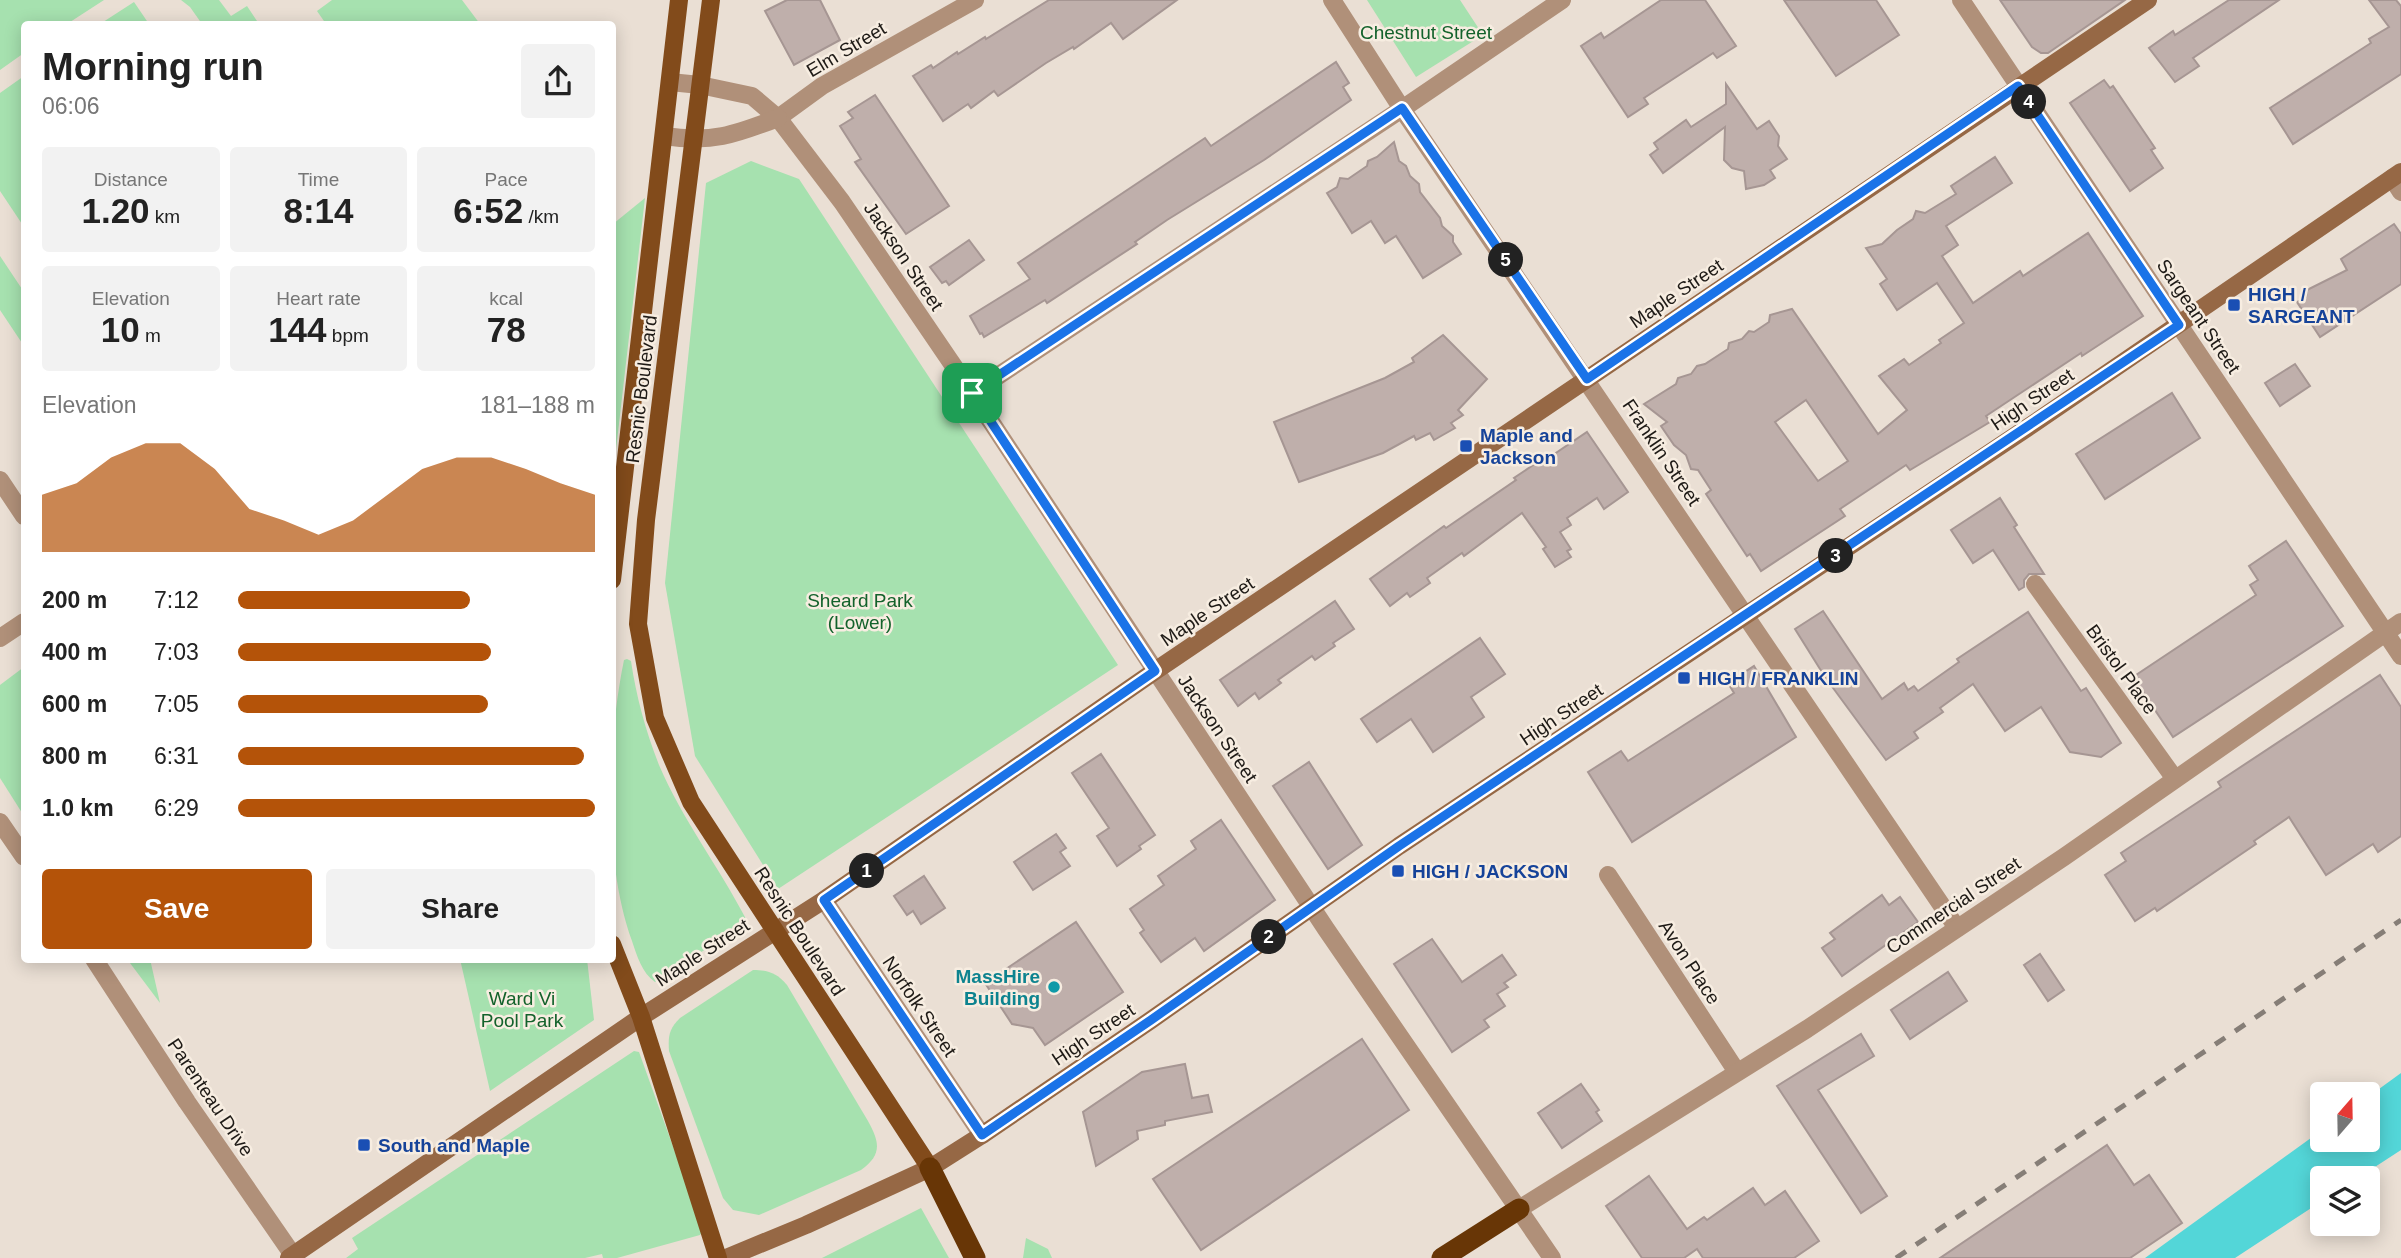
<!DOCTYPE html>
<html lang="en">
<head>
<meta charset="utf-8">
<style>
	body { margin:0; font-family:Arial,sans-serif; background:#f2f2f2; color:#222; height:100vh; display:flex; flex-direction:column; font-size:26px; white-space:nowrap }
	* { box-sizing:border-box; margin:0 }
	p { font-size:23px; color:#767676 }
	.icon { flex:none; width:38px; height:38px; fill:none; stroke:currentColor; stroke-width:2; stroke-linecap:round; stroke-linejoin:round }
	.map { position:relative; flex:1; overflow:hidden }
	.sheet { position:absolute; left:21px; top:21px; width:595px; height:942px; display:flex; flex-direction:column; background:#fff; border-radius:7px; box-shadow:0 4px 18px #0003 }
	.sheet>* { flex:none }
	.needle { width:46px; rotate:20deg }
	.tools { position:absolute; left:2310px; top:1082px; display:grid; gap:14px }
	.tools a { display:grid; place-items:center; width:70px; height:70px; border-radius:7px; background:#fff; box-shadow:0 4px 18px #0003; font-size:35px }
	.pin { position:absolute; display:grid; place-items:center; width:60px; height:60px; color:#fff; margin:-30px; border-radius:14px; box-shadow:0 4px 10px #0006 }
	.km { position:absolute; width:35px; height:35px; margin:-18px; border-radius:50%; background:#222; color:#fff; font-size:19px; line-height:35px; text-align:center }
	.round { display:grid; place-items:center; flex:none; width:74px; height:74px; border-radius:7px; background:#f2f2f2 }
	.overview { display:flex; align-items:center; justify-content:space-between; height:119px; padding:0 21px }
	h1 { font-size:38px; font-weight:800; line-height:52px }
	.figures { display:grid; grid-template-columns:repeat(3,1fr); gap:10px; height:119px; padding:7px 21px }
	.figures div { display:grid; align-content:center; border-radius:7px; background:#f2f2f2; text-align:center }
	.figures b { font-size:35px; font-weight:800 }
	.figures small { font-size:19px; font-weight:400 }
	.figures p { font-size:19px }
	.chart { height:196px; padding:14px 21px }
	.chart p { display:flex; justify-content:space-between }
	.chart svg { width:100%; height:126px; margin-top:7px; fill:#b45309; opacity:.7 }
	.button { display:flex; gap:14px; margin-top:auto; padding:14px 21px }
	.button a { flex:1; height:80px; border-radius:7px; background:#b45309; color:#fff; font-size:28px; font-weight:800; line-height:80px; text-align:center }
	.button a+a { background:#f2f2f2; color:#222 }
	ul { padding:0 21px; list-style:none; font-size:23px }
	li { display:grid; grid-template-columns:112px 84px 1fr; align-items:center; height:52px }
	li i { height:18px; border-radius:9px; background:#b45309 }
	.map>svg:first-child { display:block }
	.green { fill:#a6e1af }
	.water { fill:#53d6d8 }
	.building { fill:#bfafab; stroke:#a69693; stroke-width:2; fill-rule:evenodd }
	.lines { fill:none; stroke-linecap:round; stroke-linejoin:round }
	.minor { stroke:#b09079; stroke-width:18 }
	.tertiary { stroke:#b09079; stroke-width:18 }
	.secondary { stroke:#966845; stroke-width:18 }
	.primary { stroke:#824b1b; stroke-width:18 }
	.motorway { stroke:#683606; stroke-width:21 }
	.rail { stroke:#867e77; stroke-width:5; stroke-dasharray:12 12; stroke-linecap:butt }
	.route-casing { stroke:#fff; stroke-width:14 }
	.route { stroke:#1a73e8; stroke-width:9 }
	.transit-dot { fill:#1a4fb4; stroke:#f7ede1; stroke-width:2.5 }
	.culture-dot { fill:#0f9aa8; stroke:#f7ede1; stroke-width:2.5 }
	.labels { text-anchor:middle; stroke-width:5; stroke-linejoin:round; paint-order:stroke }
	.park-label { font-size:19px; fill:#13622b; stroke:#f7ede1 }
	.street-label { font-size:19px; fill:#1e1a16; stroke:#f7ede1 }
	.transit-label { font-size:19px; font-weight:bold; fill:#164399; stroke:#f7ede1; text-anchor:start }
	.culture-label { font-size:19px; font-weight:bold; fill:#0d838f; stroke:#f7ede1; text-anchor:end }
</style>
</head>
<body>
<div class="map">
<svg width="2401" height="1258" viewBox="0 0 2401 1258">
	<rect width="100%" height="100%" fill="#eadfd4"/>
	<!-- green -->
	<g class="green">
		<path d="M0,0H104L67,24H24V53L0,70Z"/>
		<path d="M181,0H219L231,16L247,6L259,24H202L190,7Z"/>
		<path d="M332,0H462L480,24H326L317,11Z"/>
		<path d="M1367,0H1460L1483,35L1416,77Z"/>
		<path d="M134,2L149,24H100Z"/>
		<path d="M24,76V227L0,191V93Z"/>
		<path d="M751,161L799,179L1118,665L778,889L695,756L665,583L706,183Z"/>
		<path d="M645,198L613,476V224Z"/>
		<path d="M0,256L24,292V346L0,310Z"/>
		<path d="M627,659L631,661C636,696 646,732 659,765C682,819 719,867 746,919L743,925L655,982C642,973 637,956 632,941C603,861 607,743 624,660Z"/>
		<path d="M24,667V816L0,778V685Z"/>
		<path d="M127,959H150L160,1003Z"/>
		<path d="M460,959H587L594,1020L490,1091Z"/>
		<path d="M753,970C768,970 777,973 787,985L868,1121C880,1143 882,1155 861,1170L759,1215L733,1210L723,1198L669,1051C668,1036 669,1029 680,1018Z"/>
		<path d="M634,1051L639,1052L703,1230L700,1235L617,1258H603L602,1254L585,1258H346L358,1249L352,1238Z"/>
		<path d="M921,1208L949,1258H822Z"/>
		<path d="M1026,1238L1048,1249L1052,1258H1023Z"/>
	</g>
	<!-- water -->
	<path class="water" d="M2401,1073V1150L2358,1178H2322V1201L2235,1258H2145L2322,1130V1139H2368V1097Z"/>
	<!-- building -->
	<g class="building">
		<path d="M787,0H820L840,40L794,65L765,11Z"/>
		<path d="M1049,0H1177L1123,39L1111,23L1074,49L1073,47L1046,63L998,96L994,91L971,108L968,104L943,121L913,76L931,65L933,68L957,52L958,54L985,37L986,39Z"/>
		<path d="M1661,0H1705L1736,46L1717,58L1713,53L1644,98L1648,104L1628,117L1581,46L1601,33L1604,38Z"/>
		<path d="M1784,0H1876L1899,35L1836,76Z"/>
		<path d="M2000,0H2125L2048,53H2041L2032,47Z"/>
		<path d="M2229,0H2279L2193,58L2199,66L2175,82L2149,48L2173,31L2175,35Z"/>
		<path d="M2369,0H2396L2401,6V74L2293,144L2270,108L2371,43L2369,39L2389,27Z"/>
		<path d="M1336,62L1349,83L1343,87L1351,100L1264,160L1167,220L1135,242L1137,244L1047,303L1045,300L984,337L982,333L980,334L970,316L1030,279L1018,263L1205,138L1211,146Z"/>
		<path d="M2104,80L2110,88L2113,86L2155,148L2151,150L2163,168L2130,191L2070,103Z"/>
		<path d="M1726,84L1757,129L1769,121L1779,136L1778,146L1787,159L1770,170L1775,178L1764,185L1746,189L1744,171L1732,168L1724,160L1725,127L1663,173L1650,155L1658,149L1654,143L1686,120L1691,127L1726,104Z"/>
		<path d="M875,95L949,206L906,234L855,162L861,159L840,126L853,118L848,112Z"/>
		<path d="M1394,142L1399,161L1406,166L1410,176L1419,184L1420,192L1440,218L1442,226L1453,236V242L1461,254L1423,278L1396,236L1385,243L1371,221L1352,233L1327,193L1337,187L1340,178L1348,179L1367,166L1368,161L1377,157Z"/>
		<path d="M1995,157L2012,183L1946,226L1958,245L1942,256L1973,303L2020,271L2023,276L2088,233L2143,316L2082,356L2081,353L1986,416L1990,422L1910,470L1906,465L1840,509L1845,516L1761,571L1750,554L1747,556L1706,494L1711,490L1698,470L1691,469L1686,455L1674,445L1661,426L1667,422L1644,404L1676,384L1678,378L1691,374L1697,366L1705,364L1728,349L1729,343L1742,339L1749,331L1754,332L1769,322L1770,315L1792,309L1878,434L1907,410L1879,376L1904,359L1909,365L1941,343L1939,340L1964,323L1937,283L1897,310L1880,284L1887,279L1866,248L1882,244L1897,230L1913,219L1916,211L1925,213L1956,194L1951,186ZM1806,400L1848,461L1818,481L1775,422Z"/>
		<path d="M2394,224L2401,234V284L2320,337L2297,302L2306,297L2307,290L2347,270L2341,259Z"/>
		<path d="M969,240L984,260L949,285L946,281L942,283L930,267Z"/>
		<path d="M1443,335L1487,379L1458,410L1463,415L1451,423L1455,428L1434,440L1430,433L1416,440L1414,436L1383,453L1299,482L1274,422L1385,378L1414,362L1412,358Z"/>
		<path d="M2295,364L2310,386L2280,406L2265,383Z"/>
		<path d="M2172,393L2200,438L2105,499L2076,454Z"/>
		<path d="M1587,432L1628,492L1604,509L1597,498L1567,518L1571,525L1560,532L1571,549L1567,551L1571,557L1555,567L1543,549L1546,547L1522,513L1464,556L1462,553L1427,578L1430,583L1410,597L1407,593L1390,606L1370,579L1444,526L1446,528L1516,480L1514,478L1539,461L1541,463Z"/>
		<path d="M2000,498L2017,525L2014,527L2044,574H2029L2024,580V587L2019,590L1993,550L1973,563L1951,530Z"/>
		<path d="M2286,541L2343,626L2173,737L2133,677L2256,595L2250,585L2258,580L2249,566Z"/>
		<path d="M1335,601L1354,629L1333,643L1335,646L1315,660L1312,656L1278,680L1281,683L1259,699L1255,693L1238,706L1220,680Z"/>
		<path d="M1823,611L1882,699L1904,683L1908,690L1914,686L1918,691L1959,662L1957,659L2028,612L2081,691L2086,688L2121,743L2101,757L2070,752L2041,707L2005,731L1973,684L1940,708L1943,712L1914,732L1918,738L1886,760L1825,677L1795,629Z"/>
		<path d="M1480,638L1505,674L1471,697L1484,717L1433,752L1411,719L1377,742L1361,719Z"/>
		<path d="M1754,666L1796,737L1632,842L1588,772L1621,751L1628,761L1734,693L1728,683Z"/>
		<path d="M2380,675L2401,707V836L2378,852L2373,844L2326,875L2289,817L2254,841L2256,844L2157,911L2155,908L2135,921L2105,875L2126,861L2121,853L2221,787L2218,782Z"/>
		<path d="M1101,754L1155,835L1139,846L1141,849L1117,866L1097,836L1109,828L1072,773Z"/>
		<path d="M1309,762L1362,845L1328,869L1273,786Z"/>
		<path d="M1221,820L1275,900L1204,951L1195,938L1161,962L1140,933L1144,930L1130,909L1164,885L1158,876L1196,849L1191,841Z"/>
		<path d="M1056,834L1066,848L1060,852L1070,866L1033,890L1014,862Z"/>
		<path d="M924,876L945,908L921,924L913,911L907,915L894,896Z"/>
		<path d="M1882,895L1889,905L1900,897L1918,922L1842,976L1822,948L1835,939L1830,933Z"/>
		<path d="M1076,922L1123,992L1045,1045L1033,1028L1012,1024L985,983Z"/>
		<path d="M1432,939L1462,982L1502,955L1516,975L1504,983L1508,987L1497,994L1505,1006L1484,1020L1489,1027L1452,1052L1394,964Z"/>
		<path d="M2040,954L2064,990L2048,1001L2024,965Z"/>
		<path d="M1948,972L1967,1001L1910,1039L1891,1010Z"/>
		<path d="M1861,1034L1874,1056L1818,1090L1887,1196L1861,1213L1777,1086Z"/>
		<path d="M1362,1039L1409,1110L1201,1250L1153,1179Z"/>
		<path d="M1185,1064L1192,1098L1208,1095L1212,1112L1165,1121V1125L1137,1131L1138,1139L1096,1166L1083,1112L1142,1072Z"/>
		<path d="M1581,1084L1599,1110L1596,1112L1602,1121L1562,1148L1538,1113Z"/>
		<path d="M2107,1145L2134,1185L2149,1175L2182,1223L2130,1258H1940Z"/>
		<path d="M1649,1176L1687,1229L1704,1217L1707,1220L1753,1188L1765,1205L1785,1191L1819,1241L1794,1258H1703L1697,1249L1684,1258H1642L1606,1206Z"/>
	</g>
	<g class="lines">
		<!-- minor -->
		<g class="minor">
			<path d="M1332,0L1402,109L1957,928"/>
			<path d="M778,118L822,86L975,0"/>
			<path d="M2392,178L2401,192"/>
			<path d="M972,393L1402,109L1562,0"/>
			<path d="M0,480L24,516"/>
			<path d="M2035,584L2175,779"/>
			<path d="M0,638L24,622"/>
			<path d="M0,822L24,857"/>
			<path d="M1608,875L1737,1072"/>
			<path d="M824,900L982,1135"/>
			<path d="M94,959L187,1102L295,1258"/>
		</g>
		<!-- tertiary -->
		<g class="tertiary">
			<path d="M1961,0L2401,656"/>
			<path d="M670,82L700,85L752,96L778,118L842,202L972,393L1326,929L1552,1258"/>
			<path d="M664,136C712,143 734,135 778,118"/>
			<path d="M1519,1209L1807,1029L2064,857L2401,622"/>
		</g>
		<!-- secondary -->
		<g class="secondary">
			<path d="M289,1258L641,1017L824,900L1155,671L2148,0"/>
			<path d="M726,1258L806,1225L930,1168L982,1135L1151,1020L1399,846L2033,424L2401,172"/>
		</g>
		<!-- primary -->
		<g class="primary">
			<path d="M711,0L646,520L638,624L655,718L691,802L930,1168"/>
			<path d="M612,580L679,0"/>
			<path d="M612,944L641,1017L718,1258"/>
		</g>
		<!-- motorway -->
		<g class="motorway">
			<path d="M930,1168L975,1258"/>
			<path d="M1442,1258L1519,1209"/>
		</g>
		<!-- rail -->
		<path class="rail" d="M1896,1258L2401,920"/>
	</g>
	<g class="lines">
		<!-- route casing -->
		<g class="route-casing">
			<path id="route" d="M2018,86L2179,325L1399,846L1151,1020L982,1135L824,900L1155,671L972,393L1402,108L1587,379Z"/>
		</g>
		<!-- route -->
		<use href="#route" class="route"/>
	</g>
	<!-- markers -->
	<g class="transit-dot">
		<rect x="2227" y="298" width="14" height="14" rx="3.5"/>
		<rect x="1459" y="439" width="14" height="14" rx="3.5"/>
		<rect x="1677" y="671" width="14" height="14" rx="3.5"/>
		<rect x="1391" y="864" width="14" height="14" rx="3.5"/>
		<rect x="357" y="1138" width="14" height="14" rx="3.5"/>
	</g>
	<circle class="culture-dot" cx="1054" cy="987" r="7"/>
	<g class="labels">
		<!-- park labels -->
		<g class="park-label">
			<text x="1426" y="39">Chestnut Street</text>
			<text x="860" y="607">Sheard Park<tspan x="860" dy="22">(Lower)</tspan></text>
			<text x="522" y="1005">Ward Vi<tspan x="522" dy="22">Pool Park</tspan></text>
		</g>
		<!-- street labels -->
		<g class="street-label">
			<text transform="translate(846 49) rotate(-31)" y="7">Elm Street</text>
			<text transform="translate(904 256) rotate(56)" y="7">Jackson Street</text>
			<text transform="translate(1676 293) rotate(-34)" y="7">Maple Street</text>
			<text transform="translate(2199 316) rotate(56)" y="7">Sargeant Street</text>
			<text transform="translate(641 389) rotate(-83)" y="7">Resnic Boulevard</text>
			<text transform="translate(2032 399) rotate(-34)" y="7">High Street</text>
			<text transform="translate(1662 452) rotate(56)" y="7">Franklin Street</text>
			<text transform="translate(1207 611) rotate(-34)" y="7">Maple Street</text>
			<text transform="translate(2122 669) rotate(54)" y="7">Bristol Place</text>
			<text transform="translate(1561 714) rotate(-34)" y="7">High Street</text>
			<text transform="translate(1218 728) rotate(56)" y="7">Jackson Street</text>
			<text transform="translate(1953 905) rotate(-34)" y="7">Commercial Street</text>
			<text transform="translate(800 931) rotate(57)" y="7">Resnic Boulevard</text>
			<text transform="translate(702 952) rotate(-33)" y="7">Maple Street</text>
			<text transform="translate(1690 962) rotate(57)" y="7">Avon Place</text>
			<text transform="translate(920 1006) rotate(56)" y="7">Norfolk Street</text>
			<text transform="translate(1093 1034) rotate(-34)" y="7">High Street</text>
			<text transform="translate(211 1097) rotate(56)" y="7">Parenteau Drive</text>
		</g>
		<!-- transit labels -->
		<g class="transit-label">
			<text x="2248" y="301">HIGH /<tspan x="2248" dy="22">SARGEANT</tspan></text>
			<text x="1480" y="442">Maple and<tspan x="1480" dy="22">Jackson</tspan></text>
			<text x="1698" y="685">HIGH / FRANKLIN</text>
			<text x="1412" y="878">HIGH / JACKSON</text>
			<text x="378" y="1152">South and Maple</text>
		</g>
		<!-- culture labels -->
		<g class="culture-label">
			<text x="1040" y="983">MassHire<tspan x="1040" dy="22">Building</tspan></text>
		</g>
	</g>
</svg>
<div class="tools">
<a><svg class="needle" viewBox="-14 -14 28 28"><path d="M0-13l5 13h-10z" fill="#e53935"/><path d="M0 13l5-13h-10z" fill="#767676"/></svg></a>
<a><svg class="icon" aria-label="layers" viewBox="0 0 24 24"><path d="M12 4l9 5-9 5-9-5zM3 14l9 5 9-5"/></svg></a>
</div>
<div class="pin" style="left:972px;top:393px;background:#1e9e55"><svg class="icon" aria-label="arrive" viewBox="0 0 24 24"><path d="M6 21V4h12l-3 4 3 4H6"/></svg></div>
<b class="km" style="left:867px;top:871px">1</b>
<b class="km" style="left:1269px;top:937px">2</b>
<b class="km" style="left:1836px;top:556px">3</b>
<b class="km" style="left:2029px;top:102px">4</b>
<b class="km" style="left:1506px;top:260px">5</b>
<section class="sheet">
<div class="overview"><div><h1>Morning run</h1><p>06:06</p></div><a class="round"><svg class="icon" aria-label="share" viewBox="0 0 24 24"><path d="M12 15V3M7 8l5-5 5 5M5 13v7h14v-7"/></svg></a></div>
<div class="figures">
<div><p>Distance</p><b>1.20<small> km</small></b></div>
<div><p>Time</p><b>8:14</b></div>
<div><p>Pace</p><b>6:52<small> /km</small></b></div>
</div>
<div class="figures">
<div><p>Elevation</p><b>10<small> m</small></b></div>
<div><p>Heart rate</p><b>144<small> bpm</small></b></div>
<div><p>kcal</p><b>78</b></div>
</div>
<div class="chart"><p><span>Elevation</span>181–188 m</p>
<svg viewBox="0 0 160 44" preserveAspectRatio="none"><path d="M0 44V24L10 20L20 11L30 6L40 6L50 15L60 29L70 33L80 38L90 33L100 24L110 15L120 11L130 11L140 15L150 20L160 24V44z"/></svg>
</div>
<ul>
<li><b>200 m</b>7:12<i style="width:65%"></i></li>
<li><b>400 m</b>7:03<i style="width:71%"></i></li>
<li><b>600 m</b>7:05<i style="width:70%"></i></li>
<li><b>800 m</b>6:31<i style="width:97%"></i></li>
<li><b>1.0 km</b>6:29<i style="width:100%"></i></li>
</ul>
<div class="button"><a>Save</a><a>Share</a></div>
</section>
</div>
</body>
</html>
